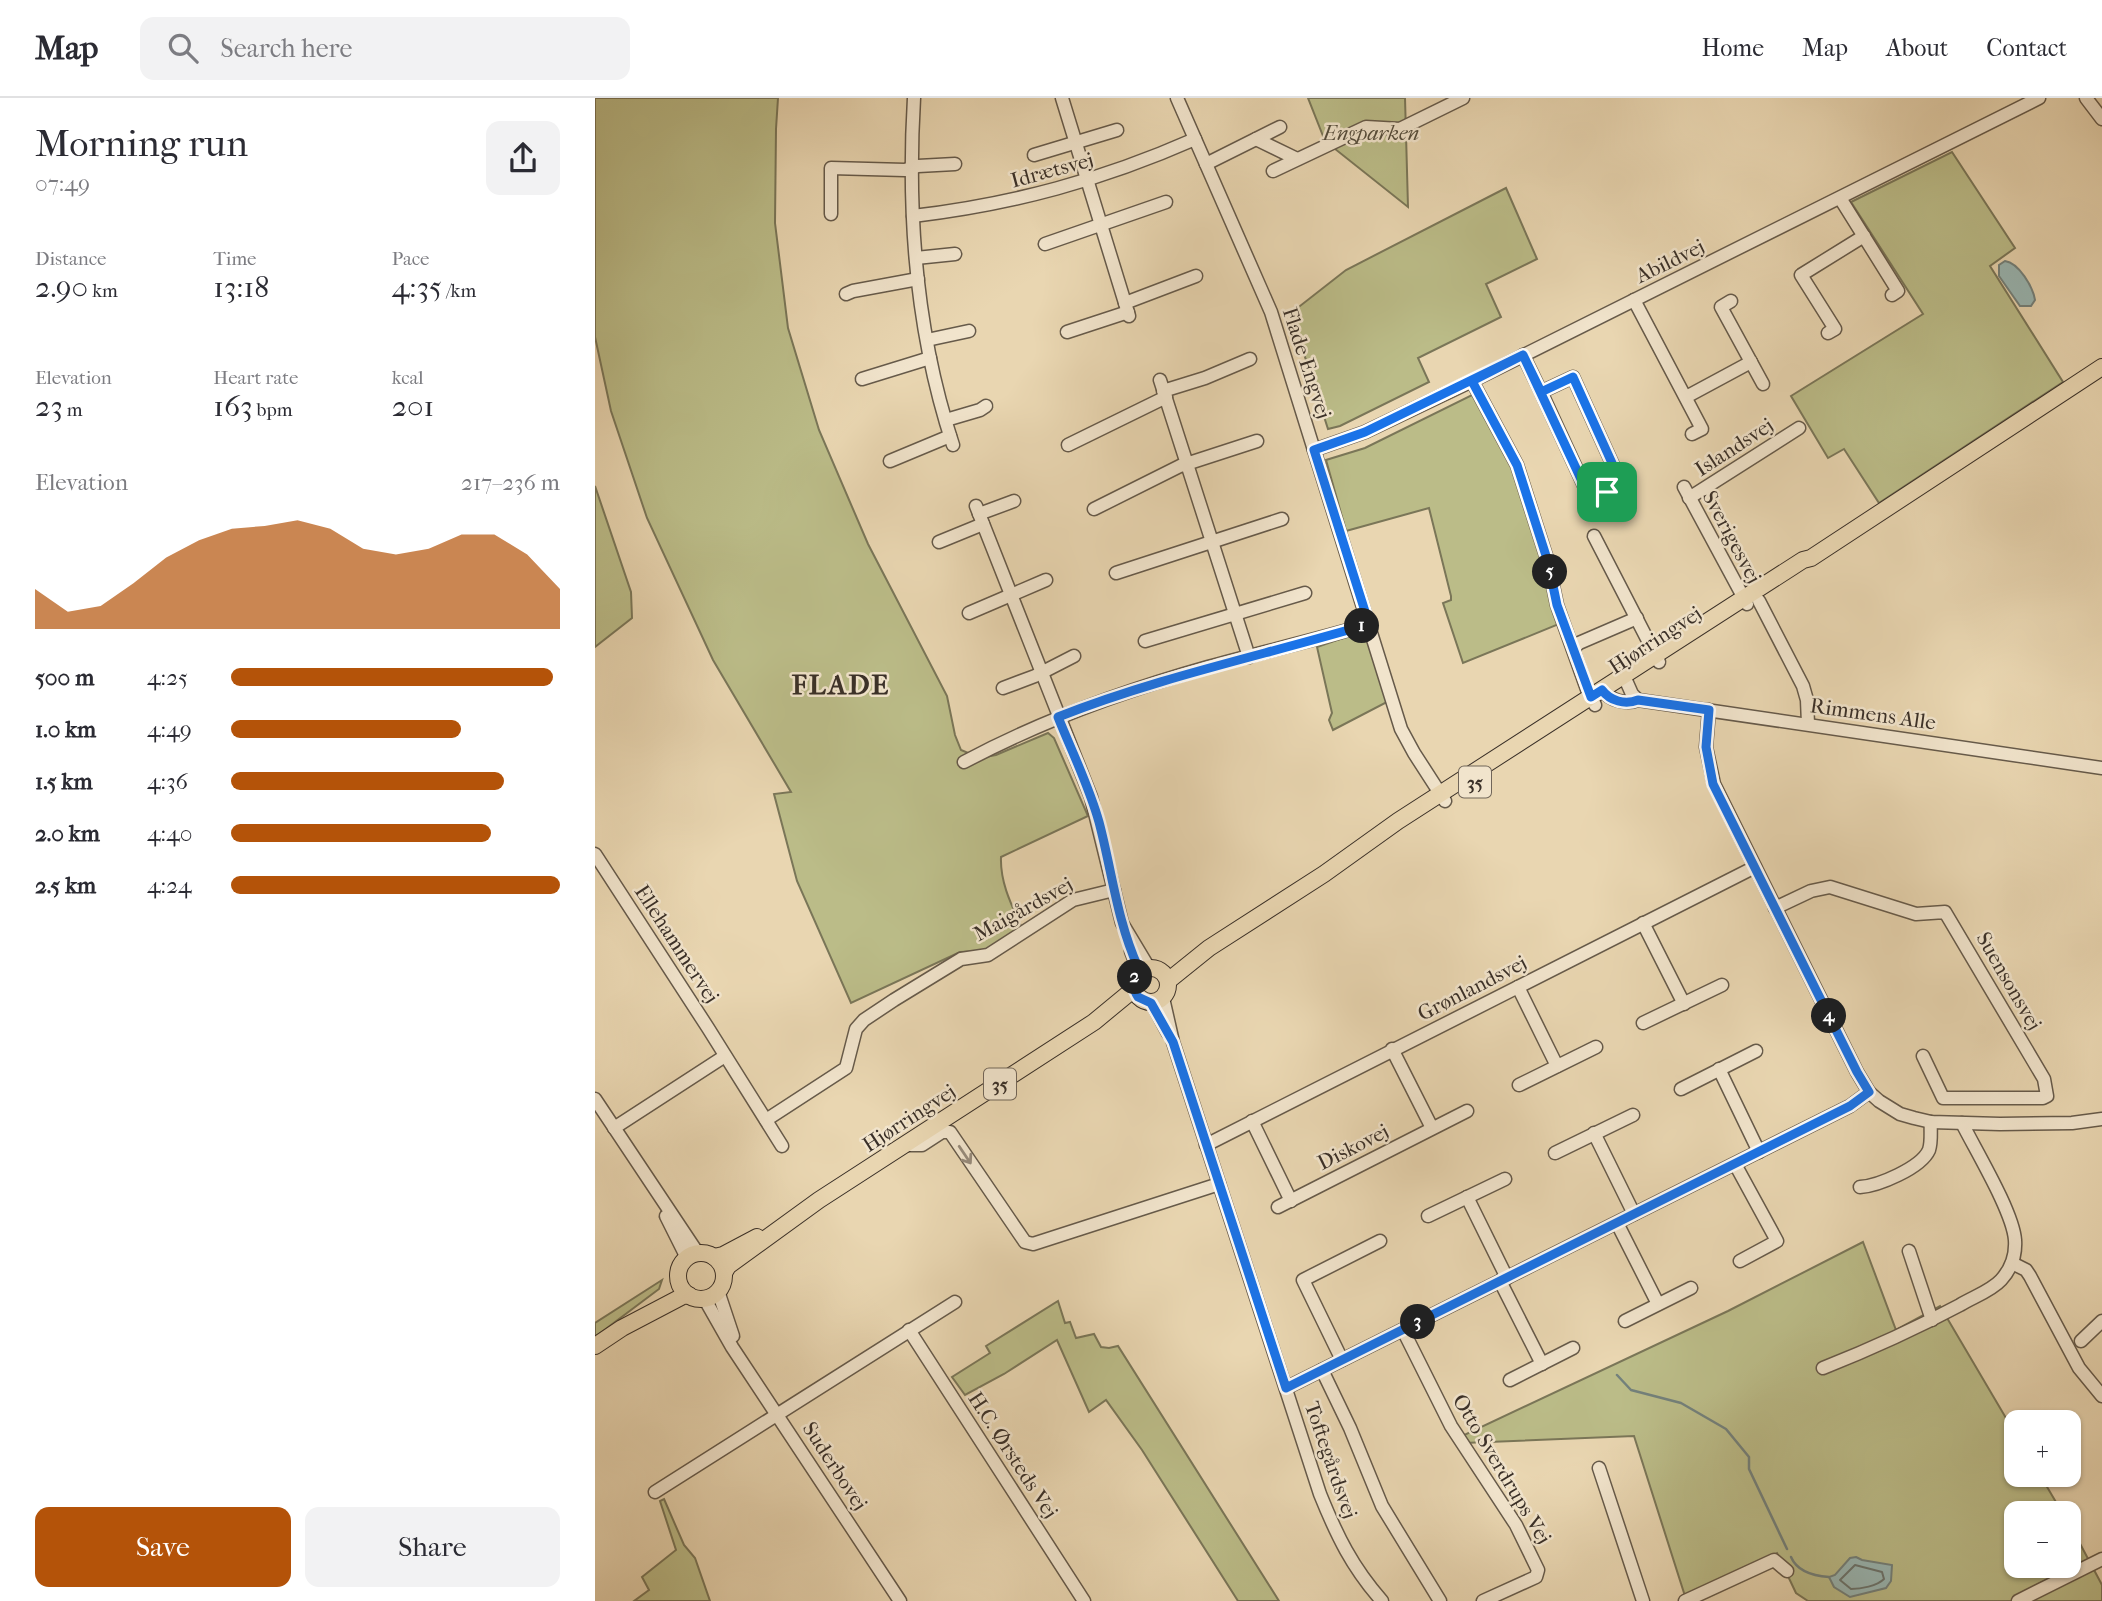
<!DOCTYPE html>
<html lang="en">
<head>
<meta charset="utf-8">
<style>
	body { margin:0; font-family:"IM FELL French Canon",serif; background:#f2f2f3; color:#2b2b33; height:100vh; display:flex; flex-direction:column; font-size:26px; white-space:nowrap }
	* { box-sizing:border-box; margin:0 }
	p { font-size:23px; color:#7c7c81 }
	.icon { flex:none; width:38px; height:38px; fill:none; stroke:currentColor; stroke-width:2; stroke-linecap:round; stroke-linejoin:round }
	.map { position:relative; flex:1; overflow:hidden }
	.sheet { display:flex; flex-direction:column; background:#fff; width:595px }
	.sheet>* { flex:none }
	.tools { position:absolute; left:1409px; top:1312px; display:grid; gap:14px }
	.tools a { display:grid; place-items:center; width:77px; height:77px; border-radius:14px; background:#fff; box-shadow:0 2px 5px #0004; font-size:35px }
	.pin { position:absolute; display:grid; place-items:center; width:60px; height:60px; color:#fff; margin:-30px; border-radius:14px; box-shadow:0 4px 10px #0006 }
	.km { position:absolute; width:35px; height:35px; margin:-18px; border-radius:50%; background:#222; color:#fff; font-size:19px; line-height:35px; text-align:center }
	.round { display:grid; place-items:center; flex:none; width:74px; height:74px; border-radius:14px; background:#f2f2f3 }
	.headline { display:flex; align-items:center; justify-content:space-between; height:119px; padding:0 35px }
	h1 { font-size:38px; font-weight:600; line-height:52px }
	.figures { display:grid; grid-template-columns:repeat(3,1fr); gap:10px; height:119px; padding:7px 35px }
	.figures div { display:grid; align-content:center }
	.figures b { font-size:30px; font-weight:600 }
	.figures small { font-size:19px; font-weight:400 }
	.figures p { font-size:19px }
	.chart { height:196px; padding:14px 35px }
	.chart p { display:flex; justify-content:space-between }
	.chart svg { width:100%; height:126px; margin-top:7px; fill:#b45309; opacity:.7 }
	.action { display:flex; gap:14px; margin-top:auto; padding:14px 35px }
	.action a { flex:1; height:80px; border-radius:14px; background:#b45309; color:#fff; font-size:28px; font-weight:600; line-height:80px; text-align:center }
	.action a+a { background:#f2f2f3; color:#2b2b33 }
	ul { padding:0 35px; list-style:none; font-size:23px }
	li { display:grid; grid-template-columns:112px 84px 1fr; align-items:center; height:52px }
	li i { height:18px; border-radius:9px; background:#b45309 }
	header { display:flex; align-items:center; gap:42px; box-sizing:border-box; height:98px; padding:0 35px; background:#fff; border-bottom:2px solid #e1e1e2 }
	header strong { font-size:33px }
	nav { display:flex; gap:38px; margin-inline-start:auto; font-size:24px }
	.search { width:490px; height:63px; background:#f2f2f3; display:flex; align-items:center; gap:18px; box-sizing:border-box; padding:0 24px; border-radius:14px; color:#7c7c81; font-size:26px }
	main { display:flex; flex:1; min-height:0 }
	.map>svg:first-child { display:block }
	.green { fill:#bbbc88; stroke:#7a7658; stroke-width:2 }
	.water { fill:#99b7b4; stroke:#73817c; stroke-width:2 }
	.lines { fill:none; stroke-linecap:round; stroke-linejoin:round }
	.shore { stroke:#6a746e; stroke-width:2 }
	.stream { stroke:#73817c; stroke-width:2.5 }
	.minor-casing { stroke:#665a4a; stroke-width:15 }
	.major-casing { stroke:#3a3028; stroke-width:18 }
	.minor { stroke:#f1e4cc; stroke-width:12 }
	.major { stroke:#e9d6b1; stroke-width:16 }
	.oneway { stroke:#968a7a }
	.route-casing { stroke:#fff; stroke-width:14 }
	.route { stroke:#1a73e8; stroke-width:9 }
	.labels { text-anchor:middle; stroke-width:5; stroke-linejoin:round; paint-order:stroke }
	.shield { fill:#f1e4cc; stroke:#716659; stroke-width:2 }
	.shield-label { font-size:19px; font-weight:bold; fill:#3a3028 }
	.park-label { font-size:21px; font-style:italic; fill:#544c3b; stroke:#f1e4cc }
	.street-label { font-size:21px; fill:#3a3028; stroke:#f1e4cc }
	.district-label { font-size:28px; font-weight:bold; letter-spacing:2px; fill:#3a3028; stroke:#f1e4cc }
</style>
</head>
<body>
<header>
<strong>Map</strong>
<div class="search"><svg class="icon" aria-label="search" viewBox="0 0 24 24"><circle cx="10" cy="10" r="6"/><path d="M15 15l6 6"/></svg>Search here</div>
<nav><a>Home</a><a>Map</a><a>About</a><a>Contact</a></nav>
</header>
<main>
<section class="sheet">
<div class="headline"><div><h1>Morning run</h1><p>07:49</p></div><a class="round"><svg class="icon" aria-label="share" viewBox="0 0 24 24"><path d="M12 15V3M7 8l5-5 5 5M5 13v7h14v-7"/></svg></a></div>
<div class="figures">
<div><p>Distance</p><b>2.90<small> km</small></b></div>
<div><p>Time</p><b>13:18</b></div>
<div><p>Pace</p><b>4:35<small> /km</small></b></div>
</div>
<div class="figures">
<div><p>Elevation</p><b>23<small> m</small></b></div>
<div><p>Heart rate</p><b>163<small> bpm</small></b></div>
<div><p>kcal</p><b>201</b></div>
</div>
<div class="chart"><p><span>Elevation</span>217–236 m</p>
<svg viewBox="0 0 160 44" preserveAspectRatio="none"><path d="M0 44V30L10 38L20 36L30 28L40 19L50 13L60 9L70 8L80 6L90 9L100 16L110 18L120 16L130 11L140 11L150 18L160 30V44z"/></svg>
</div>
<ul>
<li><b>500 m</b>4:25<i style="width:98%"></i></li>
<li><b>1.0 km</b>4:49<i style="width:70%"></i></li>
<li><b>1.5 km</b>4:36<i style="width:83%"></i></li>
<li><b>2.0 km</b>4:40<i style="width:79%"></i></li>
<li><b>2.5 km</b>4:24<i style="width:100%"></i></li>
</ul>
<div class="action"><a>Save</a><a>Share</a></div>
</section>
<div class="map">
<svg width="1507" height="1503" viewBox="0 0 1507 1503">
	<rect width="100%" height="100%" fill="#e9d6b1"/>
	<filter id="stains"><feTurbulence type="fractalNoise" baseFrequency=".00286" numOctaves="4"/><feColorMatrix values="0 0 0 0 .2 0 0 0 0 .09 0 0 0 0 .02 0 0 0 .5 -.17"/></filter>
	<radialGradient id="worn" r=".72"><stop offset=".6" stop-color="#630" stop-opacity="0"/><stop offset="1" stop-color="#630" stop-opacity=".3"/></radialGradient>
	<!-- green -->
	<g class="green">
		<path d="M0,0H183L181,31L180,125L193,230L224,332L273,446L352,598L360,637L366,652L385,660L401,657L453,635L459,640L493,718L406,759C405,785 417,808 427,830L388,853L365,854L256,905L202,783L179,696L196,694L118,562L52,420L16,313L0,239Z"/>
		<path d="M713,0H810L813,109L730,43Z"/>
		<path d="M1357,54L1420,150L1395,168L1468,284L1284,405L1249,351L1233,360L1196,298L1328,216L1256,104Z"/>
		<path d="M911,90L942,161L891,186L906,219L823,260L834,284L745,328L733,331L696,215L751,172Z"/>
		<path d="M879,296L920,376L950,465L964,526L868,565L848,505L856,502V498L834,410L751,433L731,362L770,350Z"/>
		<path d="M0,388L36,494L37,520L0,549Z"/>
		<path d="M765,534L770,536L792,604L738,632L734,622L737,615L722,549Z"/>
		<path d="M1268,1144L1301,1232L1345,1208L1421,1337V1377H1445L1468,1416H1421V1468H1474V1425L1507,1487V1503H1213L1201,1495L1182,1455L1090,1498L1039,1338L869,1345L867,1338L1133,1213Z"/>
		<path d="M67,1182L64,1191L0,1239V1225Z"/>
		<path d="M463,1203L470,1225L475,1224L481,1240L499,1236L506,1249L514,1250L523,1248L684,1503H643L547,1352L511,1302L494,1314L462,1242L409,1276L370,1297L357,1279L395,1255L391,1248Z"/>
		<path d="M69,1401L89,1447L100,1460L115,1503H39L54,1492L47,1479L81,1452L65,1403Z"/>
	</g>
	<!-- water -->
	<g class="water">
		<path d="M1410,163C1424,165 1438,189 1440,202L1436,208H1425L1404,178V167Z"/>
		<path d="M1261,1459L1267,1462L1297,1467L1296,1483L1291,1490L1255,1499L1239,1489L1234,1479L1240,1477L1255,1460Z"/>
	</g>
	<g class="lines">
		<!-- shore -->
		<path class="shore" d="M1260,1467L1287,1474L1289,1481C1282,1488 1266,1491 1256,1491L1245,1482Z"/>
		<!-- stream -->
		<g class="stream">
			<path d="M1022,1277L1036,1292L1086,1305L1131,1331L1154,1359V1371L1192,1451"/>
			<path d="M1196,1459C1202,1473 1219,1478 1234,1479"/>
		</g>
		<!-- minor casing -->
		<g class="minor-casing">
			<g id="minor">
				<path d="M319,0C312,116 321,235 358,347"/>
				<path d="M467,0L534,218"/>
				<path d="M582,0L676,214L806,631L819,655L850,703"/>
				<path d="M1491,0L1507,21"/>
				<path d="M661,41L702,61"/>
				<path d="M439,57L522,32"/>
				<path d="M611,66L685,29"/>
				<path d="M678,73L771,29L805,31L868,0"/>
				<path d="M1245,100L1303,193L1297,197"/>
				<path d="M236,116V70L310,72L323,68L360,66"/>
				<path d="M318,118C419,106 507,82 600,41"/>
				<path d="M450,146L571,104"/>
				<path d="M321,160L360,156"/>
				<path d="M251,196L258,193L323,181"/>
				<path d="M1039,202L1107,331L1097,336"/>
				<path d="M1136,203L1126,209L1168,286"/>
				<path d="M530,205L601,178"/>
				<path d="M472,234L533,214"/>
				<path d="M1233,235L1240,231L1206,177L1269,138"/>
				<path d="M332,242L374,233"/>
				<path d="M928,257L946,294L978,279L1022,376V384C1014,394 1005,398 993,396L946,294"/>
				<path d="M267,281L335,260"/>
				<path d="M565,282L654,559"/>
				<path d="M877,283L922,367L953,464L962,507L993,594L1000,607"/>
				<path d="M568,293L610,280L655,261"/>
				<path d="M1091,299L1156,264"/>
				<path d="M351,322L385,312L391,308"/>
				<path d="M473,347L571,299"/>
				<path d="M719,352L770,334L877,283L1444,0"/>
				<path d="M295,363L355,338"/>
				<path d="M1089,389L1152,506"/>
				<path d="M1094,400L1204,330"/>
				<path d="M381,408L496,699L527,825L554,870"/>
				<path d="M499,411L585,368L662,343"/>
				<path d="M384,416L419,403"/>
				<path d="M999,438L1064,564"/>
				<path d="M344,444L388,426"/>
				<path d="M521,475L687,421"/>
				<path d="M1164,503L1208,588L1212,602L1213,626"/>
				<path d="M374,515L451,482"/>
				<path d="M550,543L710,495"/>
				<path d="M978,551L984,545L1042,520"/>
				<path d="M1029,578L1037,596L1043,602"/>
				<path d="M408,590L440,578L479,558"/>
				<path d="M1007,592C1015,602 1030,607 1043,602L1507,670"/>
				<path d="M1114,612L1111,649L1119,686L1262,974L1274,994L1284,1003L1305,1016L1319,1020L1336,1024L1405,1026L1477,1025L1507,1021"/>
				<path d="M369,664C446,623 528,593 613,569C667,554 721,542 774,526"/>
				<path d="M0,756L113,930L187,1048"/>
				<path d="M1180,810L1216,793L1235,789L1321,816L1350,814L1449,981L1452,998L1448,1000H1348L1328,958"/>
				<path d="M1048,825L1089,906"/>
				<path d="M536,853L544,874"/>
				<path d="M923,889L962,968"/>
				<path d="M568,900L578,944L725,1396C742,1438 757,1469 787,1503"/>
				<path d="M557,905L573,935"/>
				<path d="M1048,925L1127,887"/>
				<path d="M797,951L837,1030"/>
				<path d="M1124,971L1164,1054"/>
				<path d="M924,987L1001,949"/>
				<path d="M1086,991L1161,953"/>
				<path d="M0,1001L100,1151L106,1155"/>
				<path d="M171,1022L251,970L261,931L269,922L299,902L366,861L393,857L478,802L519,792"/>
				<path d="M657,1023L696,1103"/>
				<path d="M19,1030L130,958"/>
				<path d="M999,1035L1039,1116"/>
				<path d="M311,1047H327L347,1034H355L430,1144L438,1146L624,1086"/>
				<path d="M611,1047L1160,769"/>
				<path d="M960,1055L1038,1017"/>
				<path d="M1140,1066L1182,1143L1145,1163"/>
				<path d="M1265,1089C1283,1088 1326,1070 1334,1052C1337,1043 1335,1033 1336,1024"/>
				<path d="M872,1099L912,1180"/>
				<path d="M683,1109L872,1013"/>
				<path d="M71,1118L90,1156L89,1162"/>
				<path d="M833,1118L910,1081"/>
				<path d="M1022,1125L1063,1206"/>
				<path d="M1314,1153L1337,1222"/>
				<path d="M1417,1165L1431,1172L1435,1178L1484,1270L1507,1298"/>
				<path d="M905,1183L947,1266"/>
				<path d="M123,1193L138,1238"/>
				<path d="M106,1200L112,1205L137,1249L305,1503"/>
				<path d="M1030,1223L1096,1190"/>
				<path d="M314,1232L489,1503"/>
				<path d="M808,1232L856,1328L921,1427L943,1472L941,1479L888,1503"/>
				<path d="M1486,1243L1507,1223"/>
				<path d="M747,1262L708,1182L785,1143"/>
				<path d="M1228,1270C1276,1251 1320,1231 1365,1207C1378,1199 1396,1193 1406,1182C1416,1171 1421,1157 1420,1142C1418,1114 1381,1053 1367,1025"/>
				<path d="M727,1272L755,1330L787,1408L845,1503"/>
				<path d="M915,1282L978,1250"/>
				<path d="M691,1290L1255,1008L1274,994"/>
				<path d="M1004,1370L1048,1503"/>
				<path d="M60,1394L360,1204"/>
				<path d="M1090,1503L1179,1462L1192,1473"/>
				<path d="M1423,1503L1507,1461"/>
			</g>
		</g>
		<!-- major casing -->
		<g class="major-casing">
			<g id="major">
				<circle cx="556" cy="887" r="17"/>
				<path d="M573,883L614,850L729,776L803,723L1208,462L1216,460L1507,269"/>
				<circle cx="106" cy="1178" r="23"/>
				<path d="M119,1159L128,1157L162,1139"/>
				<path d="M129,1175L133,1168L224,1102L499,924L539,891"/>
				<path d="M0,1248L27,1230L88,1198L94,1197"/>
			</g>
		</g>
		<!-- minor -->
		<use href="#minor" class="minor"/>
		<!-- major -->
		<use href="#major" class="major"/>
	</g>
	<!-- one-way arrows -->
	<defs><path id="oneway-shaft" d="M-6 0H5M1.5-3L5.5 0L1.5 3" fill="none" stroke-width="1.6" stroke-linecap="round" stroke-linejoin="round" transform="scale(1.75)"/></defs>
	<use class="oneway" href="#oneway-shaft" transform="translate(370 1057) rotate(56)"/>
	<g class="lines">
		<!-- route casing -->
		<g class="route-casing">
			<path id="route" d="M1012,394L1001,397L993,396L928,257L770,334L719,352L774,526C670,557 564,579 463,619C477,654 494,688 504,724C517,773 522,823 543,869C545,881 534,886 543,899L556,905L578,944L691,1290L1255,1008L1274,994L1262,974L1118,686L1111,649L1114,612L1043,602C1030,607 1015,603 1007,592L996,599L962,507L953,464L922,367L877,283L928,257L946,294L978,279L1022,376V384L1012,394"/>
		</g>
		<!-- route -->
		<use href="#route" class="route"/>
	</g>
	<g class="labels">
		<!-- shield labels -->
		<g class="shield">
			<rect x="864" y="668.5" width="32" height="31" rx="5"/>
			<rect x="389" y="970.5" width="32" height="31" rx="5"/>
		</g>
		<g class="shield-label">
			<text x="880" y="691">35</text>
			<text x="405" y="993">35</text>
		</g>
		<!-- park labels -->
		<g class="park-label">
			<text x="776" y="42">Engparken</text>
		</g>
		<!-- street labels -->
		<g class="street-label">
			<text transform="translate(457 72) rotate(-15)" y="7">Idrætsvej</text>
			<text transform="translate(1075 163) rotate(-26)" y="7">Abildvej</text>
			<text transform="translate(712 265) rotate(72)" y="7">Flade Engvej</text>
			<text transform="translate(1139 349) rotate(-33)" y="7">Islandsvej</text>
			<text transform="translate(1137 439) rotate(62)" y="7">Sverigesvej</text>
			<text transform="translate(1060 542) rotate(-33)" y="7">Hjørringvej</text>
			<text transform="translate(1278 616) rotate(8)" y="7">Rimmens Alle</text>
			<text transform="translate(428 811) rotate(-29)" y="7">Maigårdsvej</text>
			<text transform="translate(82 846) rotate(57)" y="7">Ellehammervej</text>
			<text transform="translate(1414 883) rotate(60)" y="7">Suensonsvej</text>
			<text transform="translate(877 890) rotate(-27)" y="7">Grønlandsvej</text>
			<text transform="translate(314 1020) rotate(-33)" y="7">Hjørringvej</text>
			<text transform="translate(758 1049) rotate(-27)" y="7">Diskovej</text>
			<text transform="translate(418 1357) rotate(57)" y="7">H.C. Ørsteds Vej</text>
			<text transform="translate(736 1362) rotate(71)" y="7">Toftegårdsvej</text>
			<text transform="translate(240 1368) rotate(57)" y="7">Suderbovej</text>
			<text transform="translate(907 1371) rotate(59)" y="7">Otto Sverdrups Vej</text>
		</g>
		<!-- district labels -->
		<g class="district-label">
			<text x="246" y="596">FLADE</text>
		</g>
	</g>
	<rect width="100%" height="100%" filter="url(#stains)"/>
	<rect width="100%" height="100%" fill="url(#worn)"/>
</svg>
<div class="tools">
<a>+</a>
<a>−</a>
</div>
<div class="pin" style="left:1012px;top:394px;background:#1e9e55"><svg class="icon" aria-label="arrive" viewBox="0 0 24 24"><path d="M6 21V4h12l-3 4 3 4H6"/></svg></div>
<b class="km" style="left:767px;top:528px">1</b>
<b class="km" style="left:540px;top:879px">2</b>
<b class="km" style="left:823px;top:1224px">3</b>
<b class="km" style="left:1234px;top:918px">4</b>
<b class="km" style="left:955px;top:474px">5</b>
</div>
</main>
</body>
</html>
